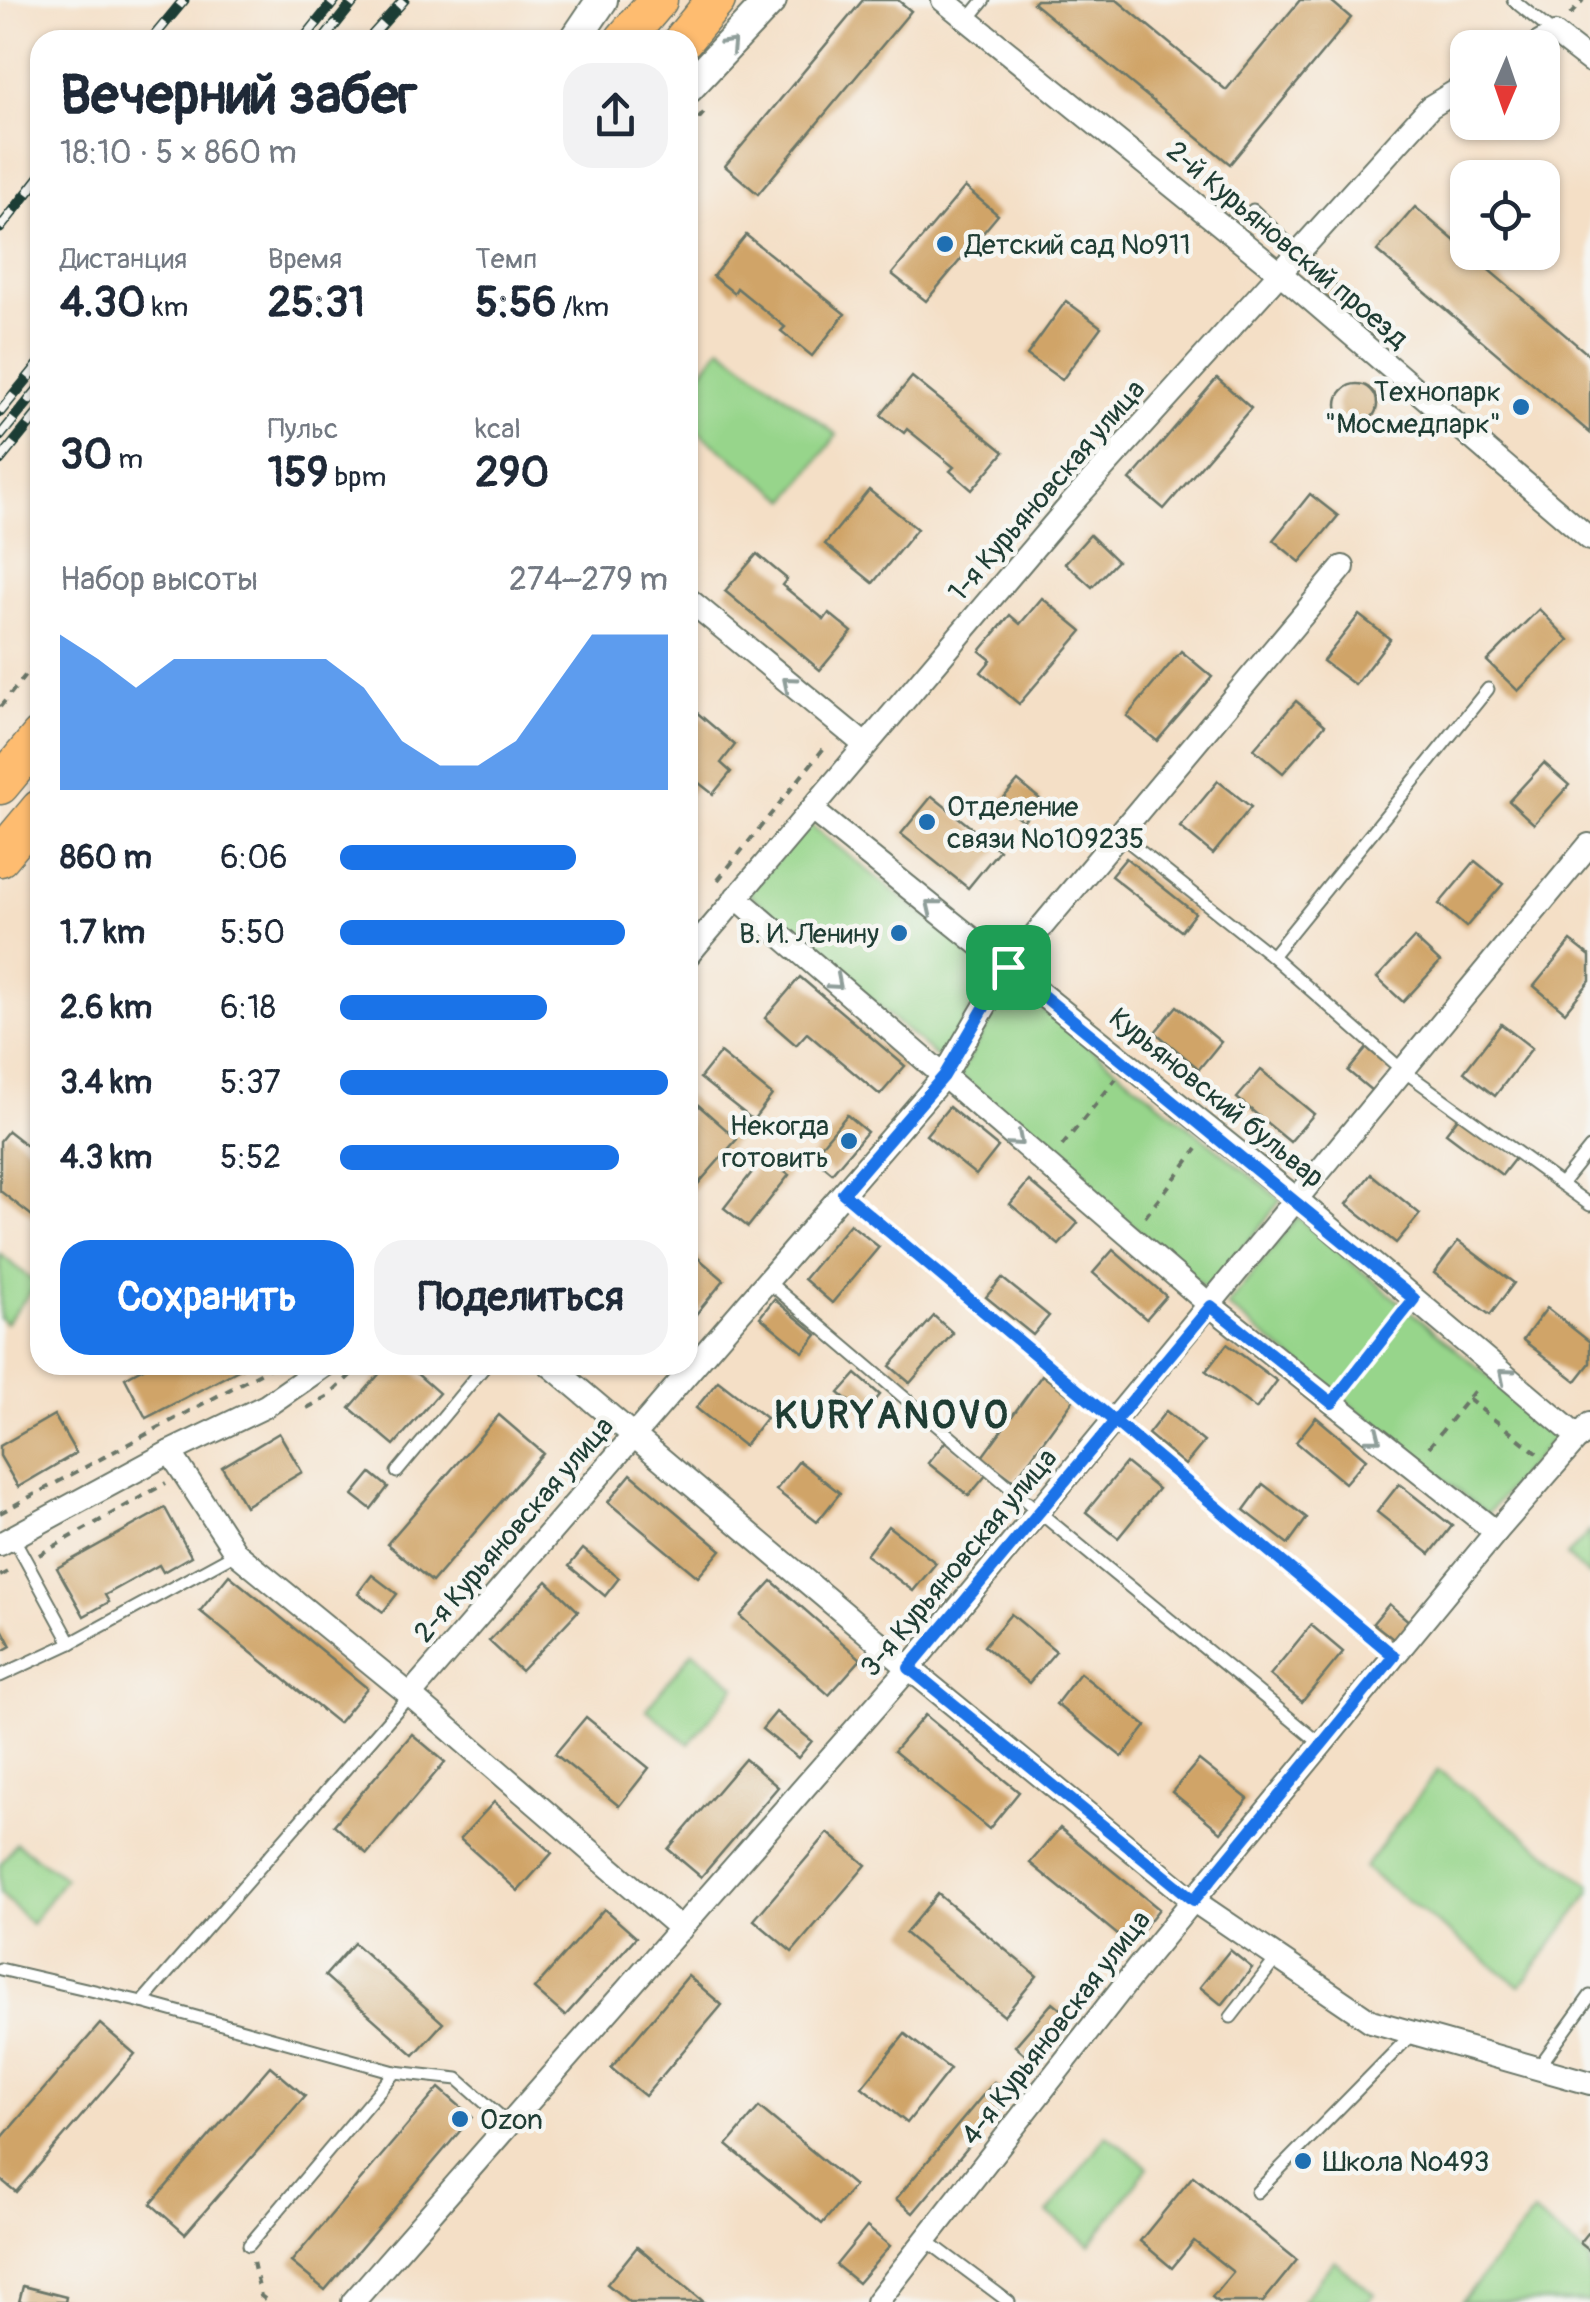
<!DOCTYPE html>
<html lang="ru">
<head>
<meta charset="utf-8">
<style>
	body { margin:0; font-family:Pangolin,sans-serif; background:#f2f2f3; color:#1f2937; height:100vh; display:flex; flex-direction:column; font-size:38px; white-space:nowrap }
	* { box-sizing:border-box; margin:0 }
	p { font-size:32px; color:#747a83 }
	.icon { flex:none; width:55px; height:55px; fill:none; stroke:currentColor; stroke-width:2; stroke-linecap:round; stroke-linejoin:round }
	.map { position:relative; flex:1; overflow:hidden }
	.side { position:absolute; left:30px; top:30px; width:668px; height:1345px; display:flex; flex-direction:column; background:#fff; border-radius:30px; box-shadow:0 2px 8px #0004 }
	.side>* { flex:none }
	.needle { width:65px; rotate:182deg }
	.controls { position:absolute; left:1450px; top:30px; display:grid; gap:20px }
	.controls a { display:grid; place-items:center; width:110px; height:110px; border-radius:20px; background:#fff; box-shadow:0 2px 8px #0004; font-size:50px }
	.pin { position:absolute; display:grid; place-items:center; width:85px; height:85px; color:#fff; margin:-42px; border-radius:20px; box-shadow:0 5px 15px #0006 }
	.round { display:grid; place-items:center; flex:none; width:105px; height:105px; border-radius:30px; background:#f2f2f3 }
	.headline { display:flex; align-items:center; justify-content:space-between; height:170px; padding:0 30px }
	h1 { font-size:55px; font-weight:700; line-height:75px }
	.metrics { display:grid; grid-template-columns:repeat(3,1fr); gap:15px; height:170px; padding:10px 30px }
	.metrics div { display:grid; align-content:center }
	.metrics b { font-size:42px; font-weight:700 }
	.metrics small { font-size:28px; font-weight:400 }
	.metrics p { font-size:28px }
	.chart { height:280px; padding:20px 30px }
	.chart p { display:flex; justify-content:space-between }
	.chart svg { width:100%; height:180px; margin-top:10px; fill:#1a73e8; opacity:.7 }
	.primary-button { display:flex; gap:20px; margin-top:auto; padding:20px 30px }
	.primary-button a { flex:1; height:115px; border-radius:30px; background:#1a73e8; color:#fff; font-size:40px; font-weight:700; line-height:115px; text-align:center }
	.primary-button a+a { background:#f2f2f3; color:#1f2937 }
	ul { padding:0 30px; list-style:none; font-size:32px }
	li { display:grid; grid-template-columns:160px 120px 1fr; align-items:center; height:75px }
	li i { height:25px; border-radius:12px; background:#1a73e8 }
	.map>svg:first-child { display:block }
	.green { fill:#97d58b; stroke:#5b8960; stroke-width:2.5 }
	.building { fill:#d0a467 }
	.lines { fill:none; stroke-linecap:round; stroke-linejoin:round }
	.service-casing { stroke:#6a7667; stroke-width:15 }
	.minor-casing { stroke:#6a7667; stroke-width:26 }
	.tertiary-casing { stroke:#6a7667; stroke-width:34 }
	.primary-casing { stroke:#6a7667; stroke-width:41 }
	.path { stroke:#6a7667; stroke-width:4; stroke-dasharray:8 8; stroke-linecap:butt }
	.service { stroke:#fff; stroke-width:11 }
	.minor { stroke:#fff; stroke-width:22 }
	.tertiary { stroke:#fff; stroke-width:30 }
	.primary { stroke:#febc70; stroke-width:38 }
	.rail-casing { stroke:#1f3d34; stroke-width:11 }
	.rail { stroke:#f6f6f2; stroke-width:8; stroke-dasharray:22; stroke-linecap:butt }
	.oneway { stroke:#8f9e9a }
	.route-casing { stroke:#fff; stroke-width:20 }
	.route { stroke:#1a73e8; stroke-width:12 }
	.poi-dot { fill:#1f6fb2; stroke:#f6f6f2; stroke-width:4 }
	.labels { text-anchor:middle; stroke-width:9; stroke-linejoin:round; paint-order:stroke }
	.poi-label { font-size:28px; fill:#1f3d34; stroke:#f6f6f2; text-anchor:start }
	.street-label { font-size:28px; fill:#1f3d34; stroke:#f6f6f2 }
	.district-label { font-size:38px; font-weight:bold; letter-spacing:2.5px; fill:#1f3d34; stroke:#f6f6f2 }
</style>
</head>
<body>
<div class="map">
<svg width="1590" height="2302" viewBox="0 0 1590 2302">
	<rect width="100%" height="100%" fill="#f6f6f2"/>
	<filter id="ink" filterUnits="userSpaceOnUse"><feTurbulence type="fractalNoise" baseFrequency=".01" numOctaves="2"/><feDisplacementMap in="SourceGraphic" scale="20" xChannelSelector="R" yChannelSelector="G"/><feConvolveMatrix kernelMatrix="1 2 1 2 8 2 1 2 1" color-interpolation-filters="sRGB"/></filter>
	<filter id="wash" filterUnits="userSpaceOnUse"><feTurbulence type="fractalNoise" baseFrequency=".0048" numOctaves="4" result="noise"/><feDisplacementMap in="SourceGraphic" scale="40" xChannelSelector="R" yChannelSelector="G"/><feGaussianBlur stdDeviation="2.25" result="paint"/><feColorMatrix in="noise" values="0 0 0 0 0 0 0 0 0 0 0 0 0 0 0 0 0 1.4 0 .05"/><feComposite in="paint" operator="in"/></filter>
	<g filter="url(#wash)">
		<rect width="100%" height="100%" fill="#f4dfc6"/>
		<!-- green -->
		<g class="green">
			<path d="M721,347L837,435L788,500L688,424V390Z"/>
			<path d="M808,823L993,970L941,1061L748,893Z"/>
			<path d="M1011,984L1281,1200L1209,1292L959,1075Z"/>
			<path d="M1297,1217L1558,1434L1487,1514L1227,1306Z"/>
			<path d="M0,1254L37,1284L6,1323L0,1318Z"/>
			<path d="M1590,1531V1576H1589L1567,1556Z"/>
			<path d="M693,1651L736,1686L689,1744L646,1709Z"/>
			<path d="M1438,1770L1590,1885V1893L1520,1986L1364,1868Z"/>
			<path d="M16,1843L65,1878L31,1924L0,1893V1865Z"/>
			<path d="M1106,2135L1148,2167L1090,2245L1048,2213Z"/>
			<path d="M1534,2213L1590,2259V2302H1461Z"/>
			<path d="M1334,2261L1375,2294L1368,2302H1301Z"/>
		</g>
		<g id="blocks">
			<!-- building -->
			<g class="building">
				<path d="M863,0H898L911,11L758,194L725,166Z"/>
				<path d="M1036,0H1117L1226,90L1300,0H1330L1351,18L1230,164L1033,3Z"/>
				<path d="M965,187L998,215L926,301L892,274Z"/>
				<path d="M1415,207L1590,356V433L1377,251Z"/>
				<path d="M746,235L845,314L812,356L781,331L785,327L737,288L734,293L713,276Z"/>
				<path d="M1328,278L1340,288L1330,300L1318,289Z"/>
				<path d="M1066,301L1101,327L1062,380L1027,355Z"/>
				<path d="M912,377L1004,452L972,490L950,471L954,467L907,429L904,433L881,415Z"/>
				<path d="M1217,378L1251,408L1164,509L1130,480Z"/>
				<circle cx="1357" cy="404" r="20"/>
				<path d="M869,490L917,529L873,583L825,544Z"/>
				<path d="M1310,494L1338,516L1300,562L1273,540Z"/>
				<path d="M1090,535L1117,561L1092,587L1065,563Z"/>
				<path d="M757,554L787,579L782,585L820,616L824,620L829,613L852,632L820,670L725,591Z"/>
				<path d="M1042,598L1082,631L1019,704L981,672L991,660L980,651L1010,615L1020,624Z"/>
				<path d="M1539,609L1569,640L1518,691L1487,661Z"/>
				<path d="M1359,615L1390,639L1355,685L1323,661Z"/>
				<path d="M1181,651L1212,677L1157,741L1127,716Z"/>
				<path d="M1296,701L1325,725L1283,773L1254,749Z"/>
				<path d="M688,705L735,745L721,763L731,772L713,794L699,783L688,796Z"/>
				<path d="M1544,763L1569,785L1534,824L1509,801Z"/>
				<path d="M1018,781L1041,800L1023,821L1000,802Z"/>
				<path d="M1218,781L1251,807L1213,854L1180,827Z"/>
				<path d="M932,796L999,850L968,888L901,834Z"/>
				<path d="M1126,858L1195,913L1181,931L1111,876Z"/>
				<path d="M1475,861L1503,884L1466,927L1439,904Z"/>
				<path d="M1414,938L1440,962L1403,1002L1377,978Z"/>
				<path d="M1571,941L1590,956V981L1565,1012L1534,986Z"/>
				<path d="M800,977L905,1066L880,1095L807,1033L796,1045L765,1018Z"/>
				<path d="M1177,1006L1221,1042L1199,1069L1155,1032Z"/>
				<path d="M1501,1024L1532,1048L1495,1096L1464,1072Z"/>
				<path d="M1367,1048L1391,1068L1372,1091L1348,1071Z"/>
				<path d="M720,1053L772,1095L753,1120L700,1078Z"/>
				<path d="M1261,1070L1314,1114L1290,1142L1237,1098Z"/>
				<path d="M688,1096L737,1139L692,1191L688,1187Z"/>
				<path d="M949,1107L998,1147L976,1175L926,1135Z"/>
				<path d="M847,1115L867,1132L832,1173L812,1156Z"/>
				<path d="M1460,1115L1516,1157L1502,1175L1446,1133Z"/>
				<path d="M8,1131L40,1156V1222L0,1191V1141Z"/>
				<path d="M764,1157L789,1175L748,1227L724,1208Z"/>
				<path d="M1371,1174L1420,1214L1396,1243L1347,1204Z"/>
				<path d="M1029,1181L1078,1223L1059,1245L1010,1204Z"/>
				<path d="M850,1224L879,1247L832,1303L804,1279Z"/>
				<path d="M1458,1241L1514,1283L1490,1315L1434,1273Z"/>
				<path d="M1113,1250L1166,1296L1146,1319L1093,1273Z"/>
				<path d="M691,1252L724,1280L688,1324V1256Z"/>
				<path d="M1002,1278L1049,1316L1033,1335L986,1297Z"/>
				<path d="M774,1299L817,1335L803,1352L760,1317Z"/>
				<path d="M1547,1308L1590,1342V1363L1576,1381L1523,1340Z"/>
				<path d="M934,1316L953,1333L910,1383L890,1366Z"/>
				<path d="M1227,1344L1277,1381L1256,1409L1206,1371Z"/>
				<path d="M149,1365H248L146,1418L125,1378Z"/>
				<path d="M387,1365H407L439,1393L394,1445L350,1408Z"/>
				<path d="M856,1374L880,1395L864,1414L839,1393Z"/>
				<path d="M1042,1375L1074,1399L1014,1481L982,1457Z"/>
				<path d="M718,1381L766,1418L744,1446L696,1408Z"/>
				<path d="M1166,1411L1204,1442L1185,1465L1148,1434Z"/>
				<path d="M54,1415L76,1453L18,1487L0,1456V1446Z"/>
				<path d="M499,1415L543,1453L432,1582L387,1544Z"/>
				<path d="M1316,1417L1366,1459L1345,1483L1296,1442Z"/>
				<path d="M279,1433L302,1472L245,1506L222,1467Z"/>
				<path d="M946,1441L987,1474L969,1496L928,1463Z"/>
				<path d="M799,1461L840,1493L817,1522L776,1490Z"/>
				<path d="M1126,1463L1158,1489L1118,1538L1086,1512Z"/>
				<path d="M371,1473L388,1487L371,1509L353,1495Z"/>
				<path d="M631,1474L721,1550L698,1577L608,1502Z"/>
				<path d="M1263,1484L1307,1518L1288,1544L1244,1510Z"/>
				<path d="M1399,1484L1452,1526L1430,1554L1377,1512Z"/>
				<path d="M165,1508L191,1556L163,1572L159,1565L109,1593L105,1595L109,1602L84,1616L57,1568Z"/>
				<path d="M888,1526L936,1563L913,1591L866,1555Z"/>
				<path d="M583,1549L619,1578L605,1596L569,1566Z"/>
				<path d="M229,1575L367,1688L338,1723L200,1611Z"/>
				<path d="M372,1575L397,1594L383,1612L358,1593Z"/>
				<path d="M547,1581L578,1611L521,1671L489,1641Z"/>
				<path d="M772,1581L861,1659L829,1695L740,1616Z"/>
				<path d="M1389,1604L1412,1624L1397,1642L1373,1623Z"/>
				<path d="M1011,1614L1056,1651L1029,1683L984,1646Z"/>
				<path d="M0,1625L11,1646L0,1652Z"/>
				<path d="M1311,1625L1343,1652L1302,1702L1270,1675Z"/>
				<path d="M1080,1673L1146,1726L1122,1757L1056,1704Z"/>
				<path d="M776,1712L812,1741L798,1758L762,1729Z"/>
				<path d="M925,1715L1019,1792L989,1829L894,1751Z"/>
				<path d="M586,1717L649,1768L619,1806L555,1754Z"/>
				<path d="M412,1734L445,1762L367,1854L334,1825Z"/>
				<path d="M745,1759L778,1787L701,1877L668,1849Z"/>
				<path d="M1199,1760L1248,1799L1221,1832L1172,1792Z"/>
				<path d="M494,1802L552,1853L518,1891L460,1839Z"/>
				<path d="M1060,1828L1159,1909L1130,1945L1030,1863Z"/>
				<path d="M828,1833L866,1865L792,1952L754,1920Z"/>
				<path d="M938,1894L1037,1976L1004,2016L905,1933Z"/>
				<path d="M604,1909L636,1937L565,2016L534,1989Z"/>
				<path d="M354,1943L443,2023L414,2055L325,1976Z"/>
				<path d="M1230,1950L1252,1968L1222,2005L1200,1987Z"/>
				<path d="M688,1976L722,2005L645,2096L611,2068Z"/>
				<path d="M1053,2002L1071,2017L1032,2061L1015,2046Z"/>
				<path d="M100,2024L135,2054L16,2192L0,2179V2140Z"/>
				<path d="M905,2034L950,2069L907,2123L862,2087Z"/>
				<path d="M270,2066L305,2096L185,2234L151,2204Z"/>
				<path d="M994,2082L1011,2096L913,2213L896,2199Z"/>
				<path d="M439,2088L472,2117L325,2290L291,2262Z"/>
				<path d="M759,2107L854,2186L822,2224L727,2145Z"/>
				<path d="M1193,2176L1297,2260L1263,2302H1218L1212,2297L1233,2272L1194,2241L1172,2268L1140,2241Z"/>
				<path d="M867,2227L890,2246L858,2283L836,2265Z"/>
				<path d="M1588,2233L1590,2235V2251L1580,2243Z"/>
				<path d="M637,2247L704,2302H629L607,2284Z"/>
				<path d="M23,2286L66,2297L65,2302H19Z"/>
			</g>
		</g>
	</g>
	<g filter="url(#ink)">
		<use href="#blocks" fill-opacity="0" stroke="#6a7667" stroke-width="2.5"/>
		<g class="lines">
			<!-- service casing -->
			<g class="service-casing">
				<g id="service">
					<path d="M1513,0L1555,34"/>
					<path d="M968,20L984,0"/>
					<path d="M1253,210L1298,253"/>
					<path d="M1120,835L1272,956L1401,1069L1590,1205"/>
					<path d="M1272,956L1488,689"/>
					<path d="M1562,1183L1590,1148"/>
					<path d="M843,1193L1394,1656"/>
					<path d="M766,1280L1039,1512L1321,1744"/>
					<path d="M397,1472L486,1365"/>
					<path d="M13,1537L71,1643L236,1553"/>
					<path d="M0,1676L71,1643"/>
					<path d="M0,1969L142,2002L410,1695"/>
					<path d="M142,2002L395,2072L458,2079L509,2124"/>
					<path d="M1231,2017L1277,1958"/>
					<path d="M1538,2068L1590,1996"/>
					<path d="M1257,2192L1413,2033"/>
					<path d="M926,2240L1009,2302"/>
					<path d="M249,2245L395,2072"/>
				</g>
			</g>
			<!-- minor casing -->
			<g class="minor-casing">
				<g id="minor">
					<path d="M943,0L1280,273L1590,539"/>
					<path d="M1531,48L1555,34L1590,61"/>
					<path d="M688,599L865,745"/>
					<path d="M812,810L1295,1198L1579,1438"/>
					<path d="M736,897L1211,1306L1496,1532"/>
					<path d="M688,955L1070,505L1430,107L1468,84"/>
					<path d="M550,1365L909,1668L1194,1901L1371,2021L1590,2083"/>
					<path d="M170,1452L236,1553L410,1695L681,1929"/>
					<path d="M0,1544L170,1452L266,1406L325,1365"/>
					<path d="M410,1695L944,1076L1008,967L1343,567"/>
					<path d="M353,2302L909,1668L1589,845"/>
					<path d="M877,2302L1140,1965L1496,1532L1590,1424"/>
				</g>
			</g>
			<!-- tertiary casing -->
			<g class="tertiary-casing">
				<g id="tertiary">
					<path d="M575,40L602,0"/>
					<path d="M688,88L771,0"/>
				</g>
			</g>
			<!-- primary casing -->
			<g class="primary-casing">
				<g id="primary">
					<path d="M624,40L658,0"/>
					<path d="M683,40L716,0"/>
					<path d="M0,785L40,737"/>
					<path d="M0,857L40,809"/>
				</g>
			</g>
			<!-- path -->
			<g class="path">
				<path d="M1570,15L1583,0"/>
				<path d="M688,131L707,109"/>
				<path d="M0,707L40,657"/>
				<path d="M718,880L828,743"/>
				<path d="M1062,1146L1116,1079"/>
				<path d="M1145,1217L1197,1149"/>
				<path d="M1348,1383L1401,1316"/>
				<path d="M1468,1399L1537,1453"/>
				<path d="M307,1408L329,1396L361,1365"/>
				<path d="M1429,1447L1479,1385"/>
				<path d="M0,1513L275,1365"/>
				<path d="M39,1555L166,1483"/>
				<path d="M0,1576L13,1569"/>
				<path d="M253,2262L261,2296L269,2302"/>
			</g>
			<!-- service -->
			<use href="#service" class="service"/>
			<!-- minor -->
			<use href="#minor" class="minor"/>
			<!-- tertiary -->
			<use href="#tertiary" class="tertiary"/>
			<!-- primary -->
			<use href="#primary" class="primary"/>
			<!-- rail casing -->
			<g class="rail-casing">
				<g id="rail">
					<path d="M151,40L184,0"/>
					<path d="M303,40L335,0"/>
					<path d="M323,40L355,0"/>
					<path d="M368,40L404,0"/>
					<path d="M0,228L40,177"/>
					<path d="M0,412L40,363"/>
					<path d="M0,436L40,387"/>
					<path d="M0,460L40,411"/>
				</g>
			</g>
			<!-- rail -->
			<use href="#rail" class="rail"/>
		</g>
		<!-- one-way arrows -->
		<defs><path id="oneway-chevron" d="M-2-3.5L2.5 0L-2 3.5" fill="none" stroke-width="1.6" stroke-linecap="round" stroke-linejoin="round" transform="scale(2.5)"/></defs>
		<g class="oneway">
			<use href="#oneway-chevron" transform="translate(730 45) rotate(-47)"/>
			<use href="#oneway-chevron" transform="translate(789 683) rotate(-140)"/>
			<use href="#oneway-chevron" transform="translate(932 906) rotate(-141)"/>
			<use href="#oneway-chevron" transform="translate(836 983) rotate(41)"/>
			<use href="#oneway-chevron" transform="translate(1017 1140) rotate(41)"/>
			<use href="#oneway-chevron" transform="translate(1505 1375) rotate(-140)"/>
			<use href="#oneway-chevron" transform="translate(1375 1437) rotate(38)"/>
		</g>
	</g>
	<g class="lines" filter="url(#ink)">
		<!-- route casing -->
		<g class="route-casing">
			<path id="route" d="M1008,967L944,1076L843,1193C1027,1347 1211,1501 1394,1656L1194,1900L909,1668L1211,1306L1332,1403L1414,1299L1008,967"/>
		</g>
		<!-- route -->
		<use href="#route" class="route"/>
	</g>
	<!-- markers -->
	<g class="poi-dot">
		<circle cx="945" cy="244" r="10"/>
		<circle cx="1521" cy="407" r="10"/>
		<circle cx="927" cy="822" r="10"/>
		<circle cx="899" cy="933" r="10"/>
		<circle cx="849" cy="1141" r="10"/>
		<circle cx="460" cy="2119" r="10"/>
		<circle cx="1303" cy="2161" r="10"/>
	</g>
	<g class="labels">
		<!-- poi labels -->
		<g class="poi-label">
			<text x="965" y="254">Детский сад №911</text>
			<text x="1501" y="401" text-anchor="end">Технопарк<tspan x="1501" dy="32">"Мосмедпарк"</tspan></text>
			<text x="947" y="816">Отделение<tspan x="947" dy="32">связи №109235</tspan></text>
			<text x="879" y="943" text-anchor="end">В. И. Ленину</text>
			<text x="829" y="1135" text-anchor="end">Некогда<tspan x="829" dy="32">готовить</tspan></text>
			<text x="480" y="2129">Ozon</text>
			<text x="1323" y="2171">Школа №493</text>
		</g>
		<!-- street labels -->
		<g class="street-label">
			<text transform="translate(1288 244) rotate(40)" y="10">2-й Курьяновский проезд</text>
			<text transform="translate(1046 490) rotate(-49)" y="10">1-я Курьяновская улица</text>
			<text transform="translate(1217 1097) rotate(39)" y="10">Курьяновский бульвар</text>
			<text transform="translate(513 1529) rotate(-49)" y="10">2-я Курьяновская улица</text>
			<text transform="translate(958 1562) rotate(-50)" y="10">3-я Курьяновская улица</text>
			<text transform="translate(1055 2027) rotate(-52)" y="10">4-я Курьяновская улица</text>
		</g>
		<!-- district labels -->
		<g class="district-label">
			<text x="892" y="1428">KURYANOVO</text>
		</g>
	</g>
</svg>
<div class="controls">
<a><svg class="needle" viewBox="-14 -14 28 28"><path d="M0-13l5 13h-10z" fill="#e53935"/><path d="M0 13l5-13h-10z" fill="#747a83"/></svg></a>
<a><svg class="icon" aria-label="locate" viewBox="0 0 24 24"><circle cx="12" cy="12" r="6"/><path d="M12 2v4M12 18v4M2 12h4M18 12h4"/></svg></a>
</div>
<div class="pin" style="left:1008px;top:967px;background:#1e9e55"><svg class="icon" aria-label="arrive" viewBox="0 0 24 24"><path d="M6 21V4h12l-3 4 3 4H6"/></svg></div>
<section class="side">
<div class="headline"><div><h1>Вечерний забег</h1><p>18:10 · 5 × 860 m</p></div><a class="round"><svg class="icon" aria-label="share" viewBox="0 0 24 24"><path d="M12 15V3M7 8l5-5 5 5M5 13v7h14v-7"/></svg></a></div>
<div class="metrics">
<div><p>Дистанция</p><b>4.30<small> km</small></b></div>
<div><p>Время</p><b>25:31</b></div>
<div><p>Темп</p><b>5:56<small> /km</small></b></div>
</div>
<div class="metrics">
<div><b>30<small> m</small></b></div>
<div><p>Пульс</p><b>159<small> bpm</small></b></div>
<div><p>kcal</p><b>290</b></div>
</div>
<div class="chart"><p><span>Набор высоты</span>274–279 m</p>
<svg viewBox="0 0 160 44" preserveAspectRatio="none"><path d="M0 44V6L10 12L20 19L30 12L40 12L50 12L60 12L70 12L80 19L90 32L100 38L110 38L120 32L130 19L140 6L150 6L160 6V44z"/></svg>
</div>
<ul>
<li><b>860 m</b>6:06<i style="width:72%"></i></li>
<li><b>1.7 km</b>5:50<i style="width:87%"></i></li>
<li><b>2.6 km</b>6:18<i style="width:63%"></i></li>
<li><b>3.4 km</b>5:37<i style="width:100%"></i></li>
<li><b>4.3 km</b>5:52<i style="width:85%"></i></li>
</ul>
<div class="primary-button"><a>Сохранить</a><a>Поделиться</a></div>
</section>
</div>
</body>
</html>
